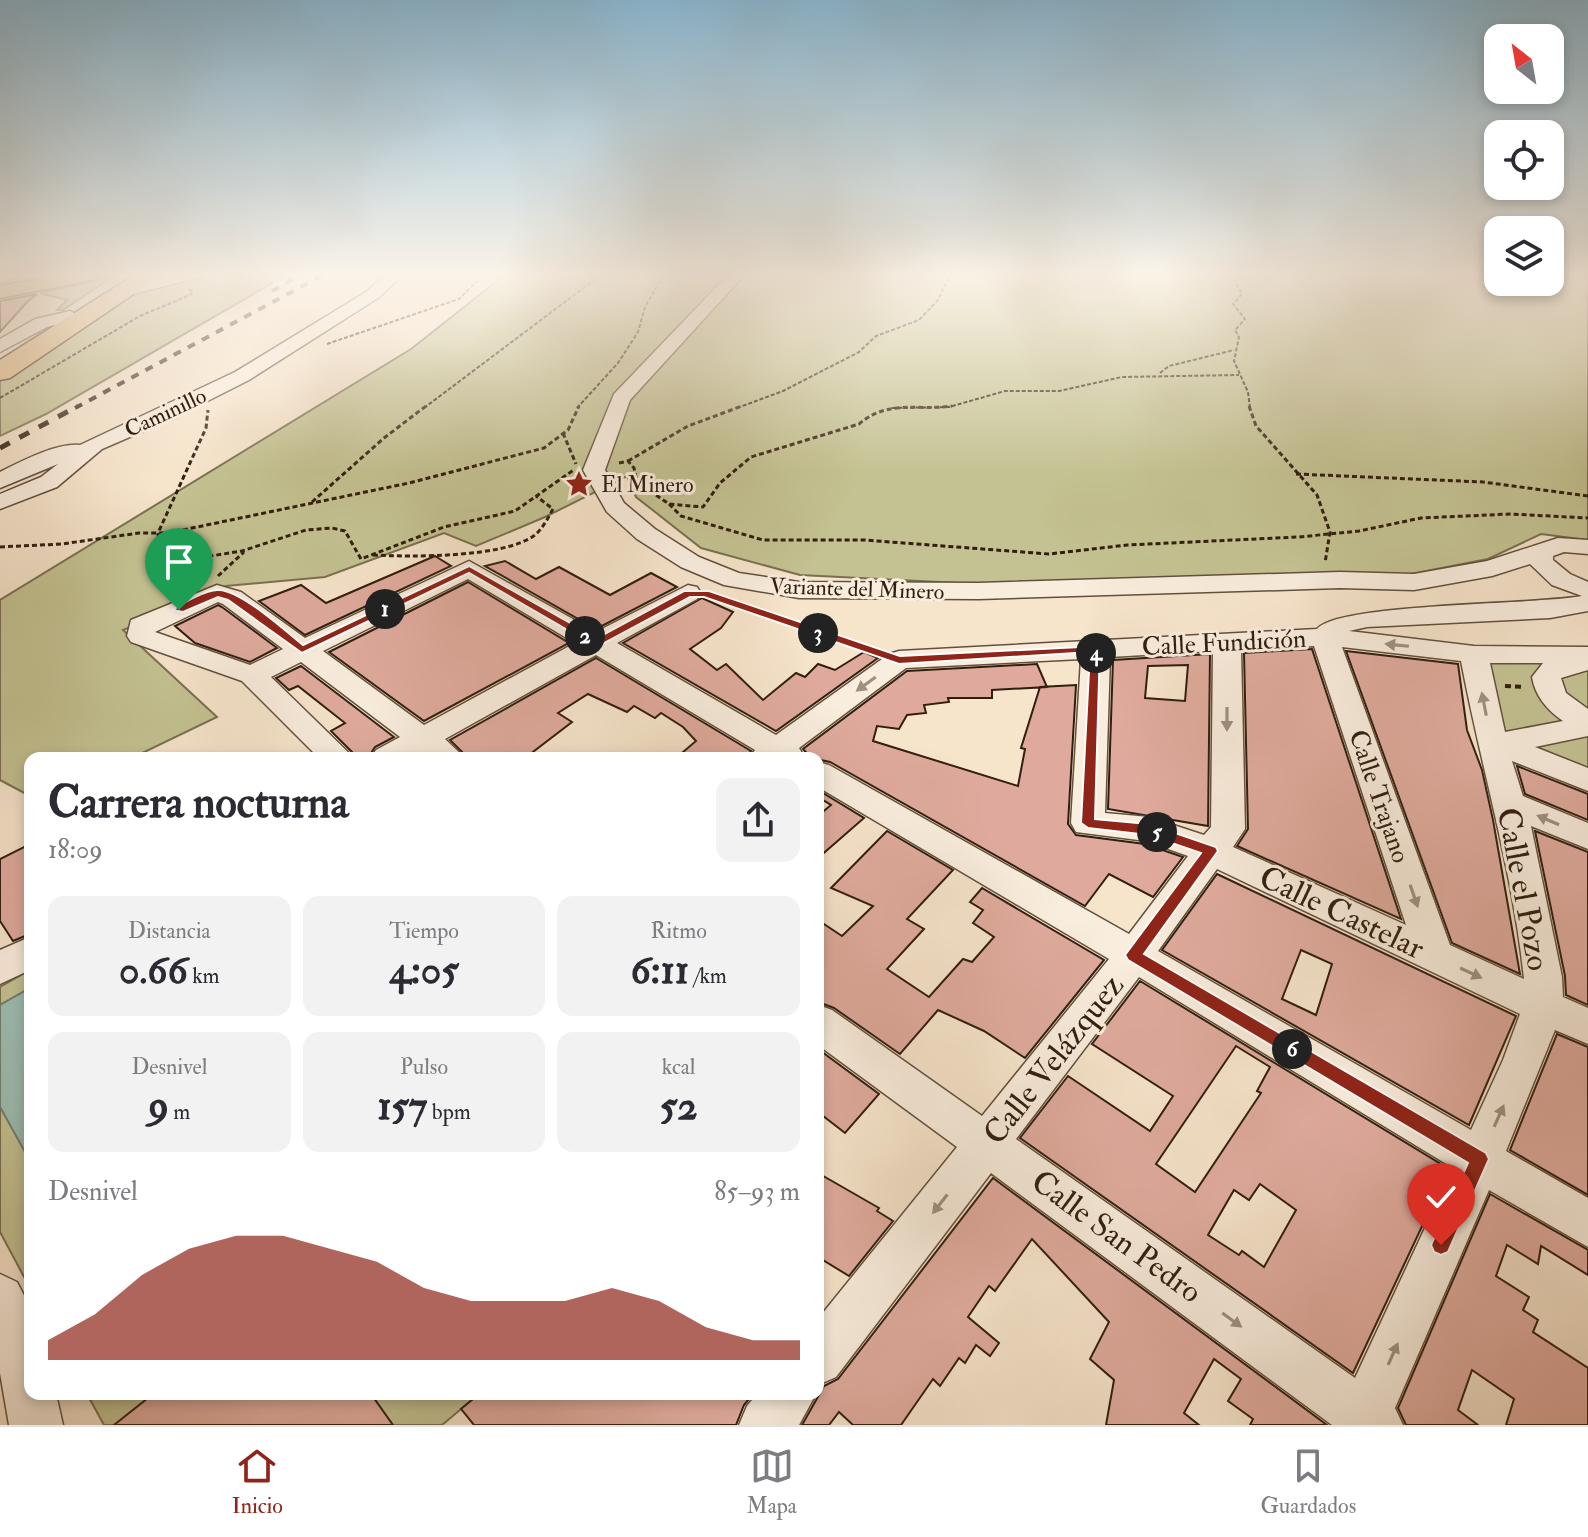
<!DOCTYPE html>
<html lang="es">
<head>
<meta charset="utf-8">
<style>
	body { margin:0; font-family:"IM FELL Double Pica",serif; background:#f2f2f3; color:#2b2b33; height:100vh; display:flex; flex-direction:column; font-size:30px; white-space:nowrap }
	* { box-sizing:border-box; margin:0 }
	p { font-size:26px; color:#7c7c81 }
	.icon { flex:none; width:44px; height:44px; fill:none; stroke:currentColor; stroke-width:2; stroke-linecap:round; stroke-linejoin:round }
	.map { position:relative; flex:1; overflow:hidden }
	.side { position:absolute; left:24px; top:752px; width:800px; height:648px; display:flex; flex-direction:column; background:#fff; border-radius:16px; box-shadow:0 4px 12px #0003 }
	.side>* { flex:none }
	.needle { width:52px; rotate:329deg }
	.controls { position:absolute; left:1484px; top:24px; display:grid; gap:16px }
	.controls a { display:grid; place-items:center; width:80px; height:80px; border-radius:16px; background:#fff; box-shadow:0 4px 12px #0003; font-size:40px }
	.pin { position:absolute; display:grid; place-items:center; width:68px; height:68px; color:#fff; margin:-82px -34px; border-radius:50% 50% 50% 0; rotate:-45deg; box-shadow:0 0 8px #0007 }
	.pin .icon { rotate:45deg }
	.km { position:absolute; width:40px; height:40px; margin:-20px; border-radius:50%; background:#222; color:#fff; font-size:22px; line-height:40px; text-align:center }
	.round { display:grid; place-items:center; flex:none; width:84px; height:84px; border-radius:16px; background:#f2f2f3 }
	.summary { display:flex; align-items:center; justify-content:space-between; height:136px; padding:0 24px }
	h1 { font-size:44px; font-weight:700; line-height:60px }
	.figures { display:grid; grid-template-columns:repeat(3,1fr); gap:12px; height:136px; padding:8px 24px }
	.figures div { display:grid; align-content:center; border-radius:16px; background:#f2f2f3; text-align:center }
	.figures b { font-size:40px; font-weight:700 }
	.figures small { font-size:22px; font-weight:400 }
	.figures p { font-size:22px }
	.chart { height:224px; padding:16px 24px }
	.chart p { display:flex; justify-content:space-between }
	.chart svg { width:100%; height:144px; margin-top:8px; fill:#8f2418; opacity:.7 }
	.menu { display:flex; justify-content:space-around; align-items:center; height:112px; border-top:2px solid #e1e1e2; background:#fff; font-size:22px; color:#7c7c81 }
	.menu a { display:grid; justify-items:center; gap:4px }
	.menu .selected { color:#8f2418 }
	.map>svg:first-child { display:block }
	.green { fill:#c4c292; stroke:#7a7050; stroke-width:2 }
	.water { fill:#9dbfb4; stroke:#727f72; stroke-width:2 }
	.building { fill:#dfaa9d; stroke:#311e0f; stroke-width:2; fill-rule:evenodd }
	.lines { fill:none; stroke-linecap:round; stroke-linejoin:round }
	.minor-casing { stroke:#62503e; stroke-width:3 }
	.major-casing { stroke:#311e0f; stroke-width:3 }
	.highway-casing { stroke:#311e0f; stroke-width:3 }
	.path-far2 { stroke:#311e0f; stroke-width:2; stroke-dasharray:4 2; stroke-linecap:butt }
	.path-far1 { stroke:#311e0f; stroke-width:3; stroke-dasharray:5 3; stroke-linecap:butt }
	.path { stroke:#311e0f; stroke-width:4; stroke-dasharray:6 4; stroke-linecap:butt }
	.minor { fill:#f9eddd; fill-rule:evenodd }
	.major { fill:#ebc286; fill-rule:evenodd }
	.highway { fill:#ebc286; fill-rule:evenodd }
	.rail-far1 { stroke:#311e0f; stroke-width:4; stroke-dasharray:8 8; stroke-linecap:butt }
	.rail { stroke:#311e0f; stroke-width:5; stroke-dasharray:11 11; stroke-linecap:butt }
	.oneway { fill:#9f9080 }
	.route { fill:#8f2418; stroke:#fff; stroke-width:2 }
	.labels { text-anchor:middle; stroke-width:6; stroke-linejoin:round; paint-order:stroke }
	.far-street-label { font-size:22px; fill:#311e0f; stroke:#f9eddd }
	.far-poi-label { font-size:22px; fill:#311e0f; stroke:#f9eddd; text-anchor:start }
	.street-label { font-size:26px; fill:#311e0f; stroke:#f9eddd }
	.near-street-label { font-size:32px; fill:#311e0f; stroke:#f9eddd }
</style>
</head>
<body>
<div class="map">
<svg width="1588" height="1425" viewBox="0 0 1588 1425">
	<rect width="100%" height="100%" fill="#f6e4cb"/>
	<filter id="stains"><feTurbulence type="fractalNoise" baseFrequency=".0025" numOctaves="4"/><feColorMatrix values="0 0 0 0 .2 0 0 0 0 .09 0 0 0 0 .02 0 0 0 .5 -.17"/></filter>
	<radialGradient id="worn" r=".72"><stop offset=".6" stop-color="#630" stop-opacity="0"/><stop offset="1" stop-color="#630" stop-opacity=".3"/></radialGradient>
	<!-- green -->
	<g class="green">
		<path d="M203,274H288L46,414L0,436V374L125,291Z"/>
		<path d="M506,274H1498V282H1550V274H1588V540L1541,534L1488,559L1406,575L979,584L800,575L701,548L636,497L627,476L545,517L476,546L444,533L325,577L226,586L123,630L217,717L132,758H30V796L0,780V600L411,349Z"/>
		<path d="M112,277L63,310H57L67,300L40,293Z"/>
		<path d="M1474,654L1588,663V781L1492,745Z"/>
		<path d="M30,970V1288L0,1232V987Z"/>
		<path d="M87,1394H479L442,1425H104Z"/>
	</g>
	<!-- water -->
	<path class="water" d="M30,988V1161L0,1107V1005Z"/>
	<!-- building -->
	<g class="building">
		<path d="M37,294L28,301L0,332V301Z"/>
		<path d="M435,556L451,566L305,635L259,601L301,585L326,603Z"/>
		<path d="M505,561L536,579L559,567L610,595L651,573L677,587L596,629L485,566Z"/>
		<path d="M468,582L569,643L424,721L329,652Z"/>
		<path d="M702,598L733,612L721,628L690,649L717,670L726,664L763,700L796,673L805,677L818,664L835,670L864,652L878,658L776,731L623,643Z"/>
		<path d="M218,605L222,607L277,648L250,662L195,643L175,626Z"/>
		<path d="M1312,649L1401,919L1237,846L1248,829L1244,653Z"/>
		<path d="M1346,651L1458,664L1467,730L1482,770L1493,820L1520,974L1452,943Z"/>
		<path d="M1210,654L1208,826L1108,809L1113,660ZM1188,665L1185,701L1145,698L1148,666Z"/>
		<path d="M596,658L751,751L746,758H676L696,741L683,727L661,713L655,718L634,706L627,712L588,694L558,713L572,722L525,758H468L450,740Z"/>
		<path d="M1037,664L1047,687L992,690V698H948L949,702L924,705L926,713L907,715L899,729L877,726L873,741L1018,786L1025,749L1021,748L1040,687L1076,685L1068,824L1076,835L1145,844L1183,857L1153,897L1109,874L1085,906L830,762L811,758L803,749L907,671Z"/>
		<path d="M301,666L394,737L375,747L368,758H358L331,731L345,723L298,686L289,690L276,678Z"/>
		<path d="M1517,766L1588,794V820L1525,794Z"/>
		<path d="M818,790L864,818L818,858V816L831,805L818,797Z"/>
		<path d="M887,831L953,870L907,919L924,929L887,969L929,997L963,959L972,962L994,937L973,923L983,910L970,902L982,888L1104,960L1025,1058L984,1031L938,1010L900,1054L834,1008L818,1002V920L842,936L873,906L831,888Z"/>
		<path d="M1535,831L1588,852V1005L1566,995L1565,976Z"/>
		<path d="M30,844V934L13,941L0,921V859Z"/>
		<path d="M1217,874L1516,1016L1469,1125L1162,950ZM1301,950L1332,964L1316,1015L1282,999Z"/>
		<path d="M1140,981L1449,1169L1353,1373L1020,1138L1068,1076L1150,1131L1173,1096L1092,1044ZM1236,1046L1270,1067L1257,1091L1261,1093L1195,1192L1156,1164ZM1260,1184L1296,1210L1264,1267L1242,1251L1239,1255L1208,1235L1234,1190L1249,1200Z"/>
		<path d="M1557,1034L1588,1047V1195L1510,1150Z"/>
		<path d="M818,1049L879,1094L845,1133L818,1112Z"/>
		<path d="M818,1173L879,1208L877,1211L893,1221L849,1276L818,1257Z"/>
		<path d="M993,1178L1327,1425H1250L1253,1419L1228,1401L1241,1379L1214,1359L1184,1413L1199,1425H1106L1114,1380L1090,1359L1109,1322L1032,1239L995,1291L989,1286L968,1317L999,1343L990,1356L976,1345L965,1363L959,1358L940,1386L933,1379L901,1425H853L839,1412L829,1425H802L824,1386L838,1379Z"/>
		<path d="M1490,1194L1588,1250V1275L1541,1246L1538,1264L1507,1245L1496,1276L1529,1297L1523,1310L1538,1320L1533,1332L1588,1368V1425H1506L1514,1399L1472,1370L1458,1410L1478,1425H1406L1398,1408Z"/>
		<path d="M153,1394H371L393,1425H114Z"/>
		<path d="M479,1394H753L744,1405L736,1425H474L461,1409Z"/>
	</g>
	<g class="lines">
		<!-- minor casing -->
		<g class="minor-casing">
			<g id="minor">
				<path d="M0,274H21L0,283Z"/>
				<path d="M177,274H203L201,277L125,296L117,291L119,288Z"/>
				<path d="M387,274H404L378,298L249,380L176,417L102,449L57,487L0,509V494L41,477L58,464L0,488V472C22,461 56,443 80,445L235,372L366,292Z"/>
				<path d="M729,274H745L630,400L605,470L624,503L655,529L699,557L739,573L799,582L979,583L1340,572L1414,574L1487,561L1558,538L1588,540V554L1564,552L1553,556V560L1570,574L1588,582V611L1550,618L1367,627L1349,631L1474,646L1588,647V670L1561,678L1566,693L1588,709V736L1535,747L1588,768V791L1512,761L1523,796L1588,823V849L1531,826L1562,977L1563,997L1588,1008V1044L1555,1030L1506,1151L1588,1198V1247L1489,1190L1395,1408L1403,1425H1332L991,1173L836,1377L818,1385V1319L957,1147L818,1045V1005L832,1010L982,1116L1109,959L818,787V762L829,765L1129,934L1188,856L1146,841L1076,832L1071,823L1081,659L906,668L799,748L805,758H749L755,750L596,655L445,739L465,758H428L421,753L412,758H371L376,750L400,737L301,662L271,677L354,758H319L242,681L131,642L127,636L131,620L217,585L241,592L305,638L469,561L596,632L688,585L697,587L701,593L697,599L617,643L776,735L889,654L899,651L1317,629C1338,603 1534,605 1582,596L1552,585L1530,564L1492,576L1414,590L1340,588L979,599L799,598L724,585L681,567L637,539L607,512L583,470L614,394ZM468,579L575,643L424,725L323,651ZM218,602L223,604L283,649L250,665L155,632ZM1314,646L1406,925L1233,847L1245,829L1241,650ZM1342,647L1461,661C1481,767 1513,871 1524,979L1450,945ZM1213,651L1211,827L1204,835L1149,817L1105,813L1110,657ZM1490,663H1543L1532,677C1535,696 1547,710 1563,721L1505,732ZM1217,869L1520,1014L1503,1060L1471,1130L1158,951ZM1139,977L1453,1168L1355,1378L1016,1139Z"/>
				<path d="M70,311L79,316L76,320L47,327L0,352V339L35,319Z"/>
				<path d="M30,937V970L0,984V950Z"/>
				<path d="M0,1274L17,1282L30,1307V1394H56L63,1425H9L0,1373Z"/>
				<path d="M757,1394H816L799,1425H739L747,1406Z"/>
			</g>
		</g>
		<!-- major casing -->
		<g class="major-casing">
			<path id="major" d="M64,274H103L93,280L0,298V286Z"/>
		</g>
		<!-- highway casing -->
		<g class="highway-casing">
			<path id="highway" d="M136,274H163L10,378L0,380V360Z"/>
		</g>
		<!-- path-far2 -->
		<g class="path-far2">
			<path d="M327,344L459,299L484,274"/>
			<path d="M1160,373L1169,366L1234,350"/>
			<path d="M0,398L140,316L190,295L193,292L189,289"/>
			<path d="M424,408L602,274"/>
			<path d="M577,408L618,363L638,332L645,307L664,274"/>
			<path d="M737,408L783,391L859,352L876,336L919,320L938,300L948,279L955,274"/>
			<path d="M892,408L949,407L1005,391H1059L1122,377L1239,375"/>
			<path d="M1250,408L1248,392L1234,361L1239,337L1235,330L1245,319L1233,304L1242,294L1235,280L1237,277L1265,274"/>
		</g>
		<!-- path-far1 -->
		<g class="path-far1">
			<path d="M1249,406L1256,426L1317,495L1330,532L1325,563"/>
			<path d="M563,433L576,464"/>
			<path d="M628,461L688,426L742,406"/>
			<path d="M619,463L628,461L634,468L637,482L669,504L703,507L720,483L751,457L859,424C888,399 918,411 952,406"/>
			<path d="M1296,474L1483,482L1588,496"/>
			<path d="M312,502L384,438L426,406"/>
			<path d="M669,504L681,516L763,540H864L1049,554L1127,545L1299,537L1359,531L1421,518L1511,514L1588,518"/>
			<path d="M0,547L62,544L139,533H168L409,483L544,448L568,430L579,406"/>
			<path d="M373,555C411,557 505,558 535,535C543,528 548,518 553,509L536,496"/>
			<path d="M161,564L242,551L306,530L332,528L345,531L361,559L444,527L515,511L575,469"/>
			<path d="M218,576L244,552"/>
			<path d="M162,578L158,533L206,428L208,410"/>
		</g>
		<!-- path -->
		<g class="path">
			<path d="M162,576L164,595"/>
			<path d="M163,583L197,580"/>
			<path d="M708,595L874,652"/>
			<path d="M1505,686L1525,687"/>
		</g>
		<!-- minor -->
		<use href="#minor" class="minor"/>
		<!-- major -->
		<use href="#major" class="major"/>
		<!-- highway -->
		<use href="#highway" class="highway"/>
		<!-- rail-far1 -->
		<g class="rail-far1">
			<path d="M272,291L301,274"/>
			<path d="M75,408L325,274"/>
		</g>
		<!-- rail -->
		<path class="rail" d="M0,448L78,406"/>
	</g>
	<!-- one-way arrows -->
	<defs><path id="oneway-solid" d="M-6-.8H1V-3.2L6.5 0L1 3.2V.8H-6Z" transform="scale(2)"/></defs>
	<g class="oneway">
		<use href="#oneway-solid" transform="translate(1397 645) rotate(-174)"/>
		<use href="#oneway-solid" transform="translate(866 684) rotate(144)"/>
		<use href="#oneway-solid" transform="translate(1484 704) rotate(-101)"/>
		<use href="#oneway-solid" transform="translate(1227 719) rotate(90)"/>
		<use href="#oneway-solid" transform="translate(1548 820) rotate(-157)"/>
		<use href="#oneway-solid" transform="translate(1414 896) rotate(71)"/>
		<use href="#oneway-solid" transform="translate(1471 973) rotate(25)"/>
		<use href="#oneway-solid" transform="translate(1499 1116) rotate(-66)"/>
		<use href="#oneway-solid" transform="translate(940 1204) rotate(128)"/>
		<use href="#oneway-solid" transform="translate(1232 1320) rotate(36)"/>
		<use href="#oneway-solid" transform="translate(1393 1354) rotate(-66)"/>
	</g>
	<!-- sky -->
	<linearGradient id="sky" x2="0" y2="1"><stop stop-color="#8ab8d3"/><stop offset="0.58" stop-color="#fbf3e8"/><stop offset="1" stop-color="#fbf3e8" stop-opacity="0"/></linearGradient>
	<rect width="1588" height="473" fill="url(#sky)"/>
	<!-- route -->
	<path class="route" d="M469,566L597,638L684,591H709L900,656L1100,646L1095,819L1149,824L1216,847L1218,851L1144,954L1486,1153L1489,1159L1448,1252L1441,1255L1434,1252L1431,1245L1468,1163L1128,960L1125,955L1128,951L1201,853L1148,835L1088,828L1081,823L1090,652L899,664L704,597H690L597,647L469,573L302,653L228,600L218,597L183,612L173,610C182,603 207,589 219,590C242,591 284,630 303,645Z"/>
	<!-- icons -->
	<defs>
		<g id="sight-bare" transform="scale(2.16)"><path d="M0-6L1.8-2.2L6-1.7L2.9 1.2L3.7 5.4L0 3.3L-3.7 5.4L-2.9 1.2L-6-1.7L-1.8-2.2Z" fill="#8f2418" stroke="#f9eddd" stroke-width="2.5" paint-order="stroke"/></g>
	</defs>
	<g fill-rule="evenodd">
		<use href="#sight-bare" x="579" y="484"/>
	</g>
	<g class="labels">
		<!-- far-street labels -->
		<g class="far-street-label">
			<text transform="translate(165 412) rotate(-25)" y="8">Caminillo</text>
			<text transform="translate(857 588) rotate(2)" y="8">Variante del Minero</text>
		</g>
		<!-- far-poi labels -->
		<g class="far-poi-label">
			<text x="601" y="492">El Minero</text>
		</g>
		<!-- street labels -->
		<g class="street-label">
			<text transform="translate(1224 642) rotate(-3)" y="9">Calle Fundición</text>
			<text transform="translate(1380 796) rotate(71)" y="9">Calle Trajano</text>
		</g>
		<!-- near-street labels -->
		<g class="near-street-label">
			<text transform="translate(1524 889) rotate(79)" y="11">Calle el Pozo</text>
			<text transform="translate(1342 912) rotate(25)" y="11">Calle Castelar</text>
			<text transform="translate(1053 1059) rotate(-52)" y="11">Calle Velázquez</text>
			<text transform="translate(1117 1236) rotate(36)" y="11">Calle San Pedro</text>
		</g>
	</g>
	<rect width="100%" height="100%" filter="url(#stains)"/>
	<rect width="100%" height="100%" fill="url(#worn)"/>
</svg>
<div class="controls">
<a><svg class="needle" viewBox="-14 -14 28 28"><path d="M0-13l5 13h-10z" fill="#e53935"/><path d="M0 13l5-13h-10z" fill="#7c7c81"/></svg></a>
<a><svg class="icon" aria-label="locate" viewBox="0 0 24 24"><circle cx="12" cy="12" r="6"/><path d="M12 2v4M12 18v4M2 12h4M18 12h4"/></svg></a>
<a><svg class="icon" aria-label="layers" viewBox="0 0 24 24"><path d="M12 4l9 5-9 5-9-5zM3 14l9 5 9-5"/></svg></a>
</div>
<div class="pin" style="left:179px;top:610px;background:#1e9e55"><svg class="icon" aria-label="arrive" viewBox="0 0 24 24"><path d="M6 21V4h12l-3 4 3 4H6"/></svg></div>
<div class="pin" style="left:1441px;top:1245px;background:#d93025"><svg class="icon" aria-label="check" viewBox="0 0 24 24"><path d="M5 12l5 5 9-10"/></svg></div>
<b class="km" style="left:385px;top:609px">1</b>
<b class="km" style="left:585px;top:636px">2</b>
<b class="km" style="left:818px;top:633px">3</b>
<b class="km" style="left:1096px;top:653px">4</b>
<b class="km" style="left:1157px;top:832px">5</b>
<b class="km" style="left:1292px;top:1049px">6</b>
<section class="side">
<div class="summary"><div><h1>Carrera nocturna</h1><p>18:09</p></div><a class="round"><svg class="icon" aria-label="share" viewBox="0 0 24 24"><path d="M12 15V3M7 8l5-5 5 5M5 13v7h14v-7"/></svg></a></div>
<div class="figures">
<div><p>Distancia</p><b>0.66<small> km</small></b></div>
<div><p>Tiempo</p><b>4:05</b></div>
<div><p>Ritmo</p><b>6:11<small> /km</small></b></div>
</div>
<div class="figures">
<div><p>Desnivel</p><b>9<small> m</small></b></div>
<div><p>Pulso</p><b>157<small> bpm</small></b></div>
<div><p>kcal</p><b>52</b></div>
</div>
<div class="chart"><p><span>Desnivel</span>85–93 m</p>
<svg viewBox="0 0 160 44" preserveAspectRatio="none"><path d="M0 44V38L10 30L20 18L30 10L40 6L50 6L60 10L70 14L80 22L90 26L100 26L110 26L120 22L130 26L140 34L150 38L160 38V44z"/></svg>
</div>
</section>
</div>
<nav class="menu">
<a class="selected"><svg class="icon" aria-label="home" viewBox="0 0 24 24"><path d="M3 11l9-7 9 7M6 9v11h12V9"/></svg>Inicio</a>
<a><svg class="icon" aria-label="map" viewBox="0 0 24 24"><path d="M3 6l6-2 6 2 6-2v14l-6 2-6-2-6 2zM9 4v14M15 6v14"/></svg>Mapa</a>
<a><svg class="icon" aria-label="saved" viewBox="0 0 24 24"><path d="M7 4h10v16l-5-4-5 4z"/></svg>Guardados</a>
</nav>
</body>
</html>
